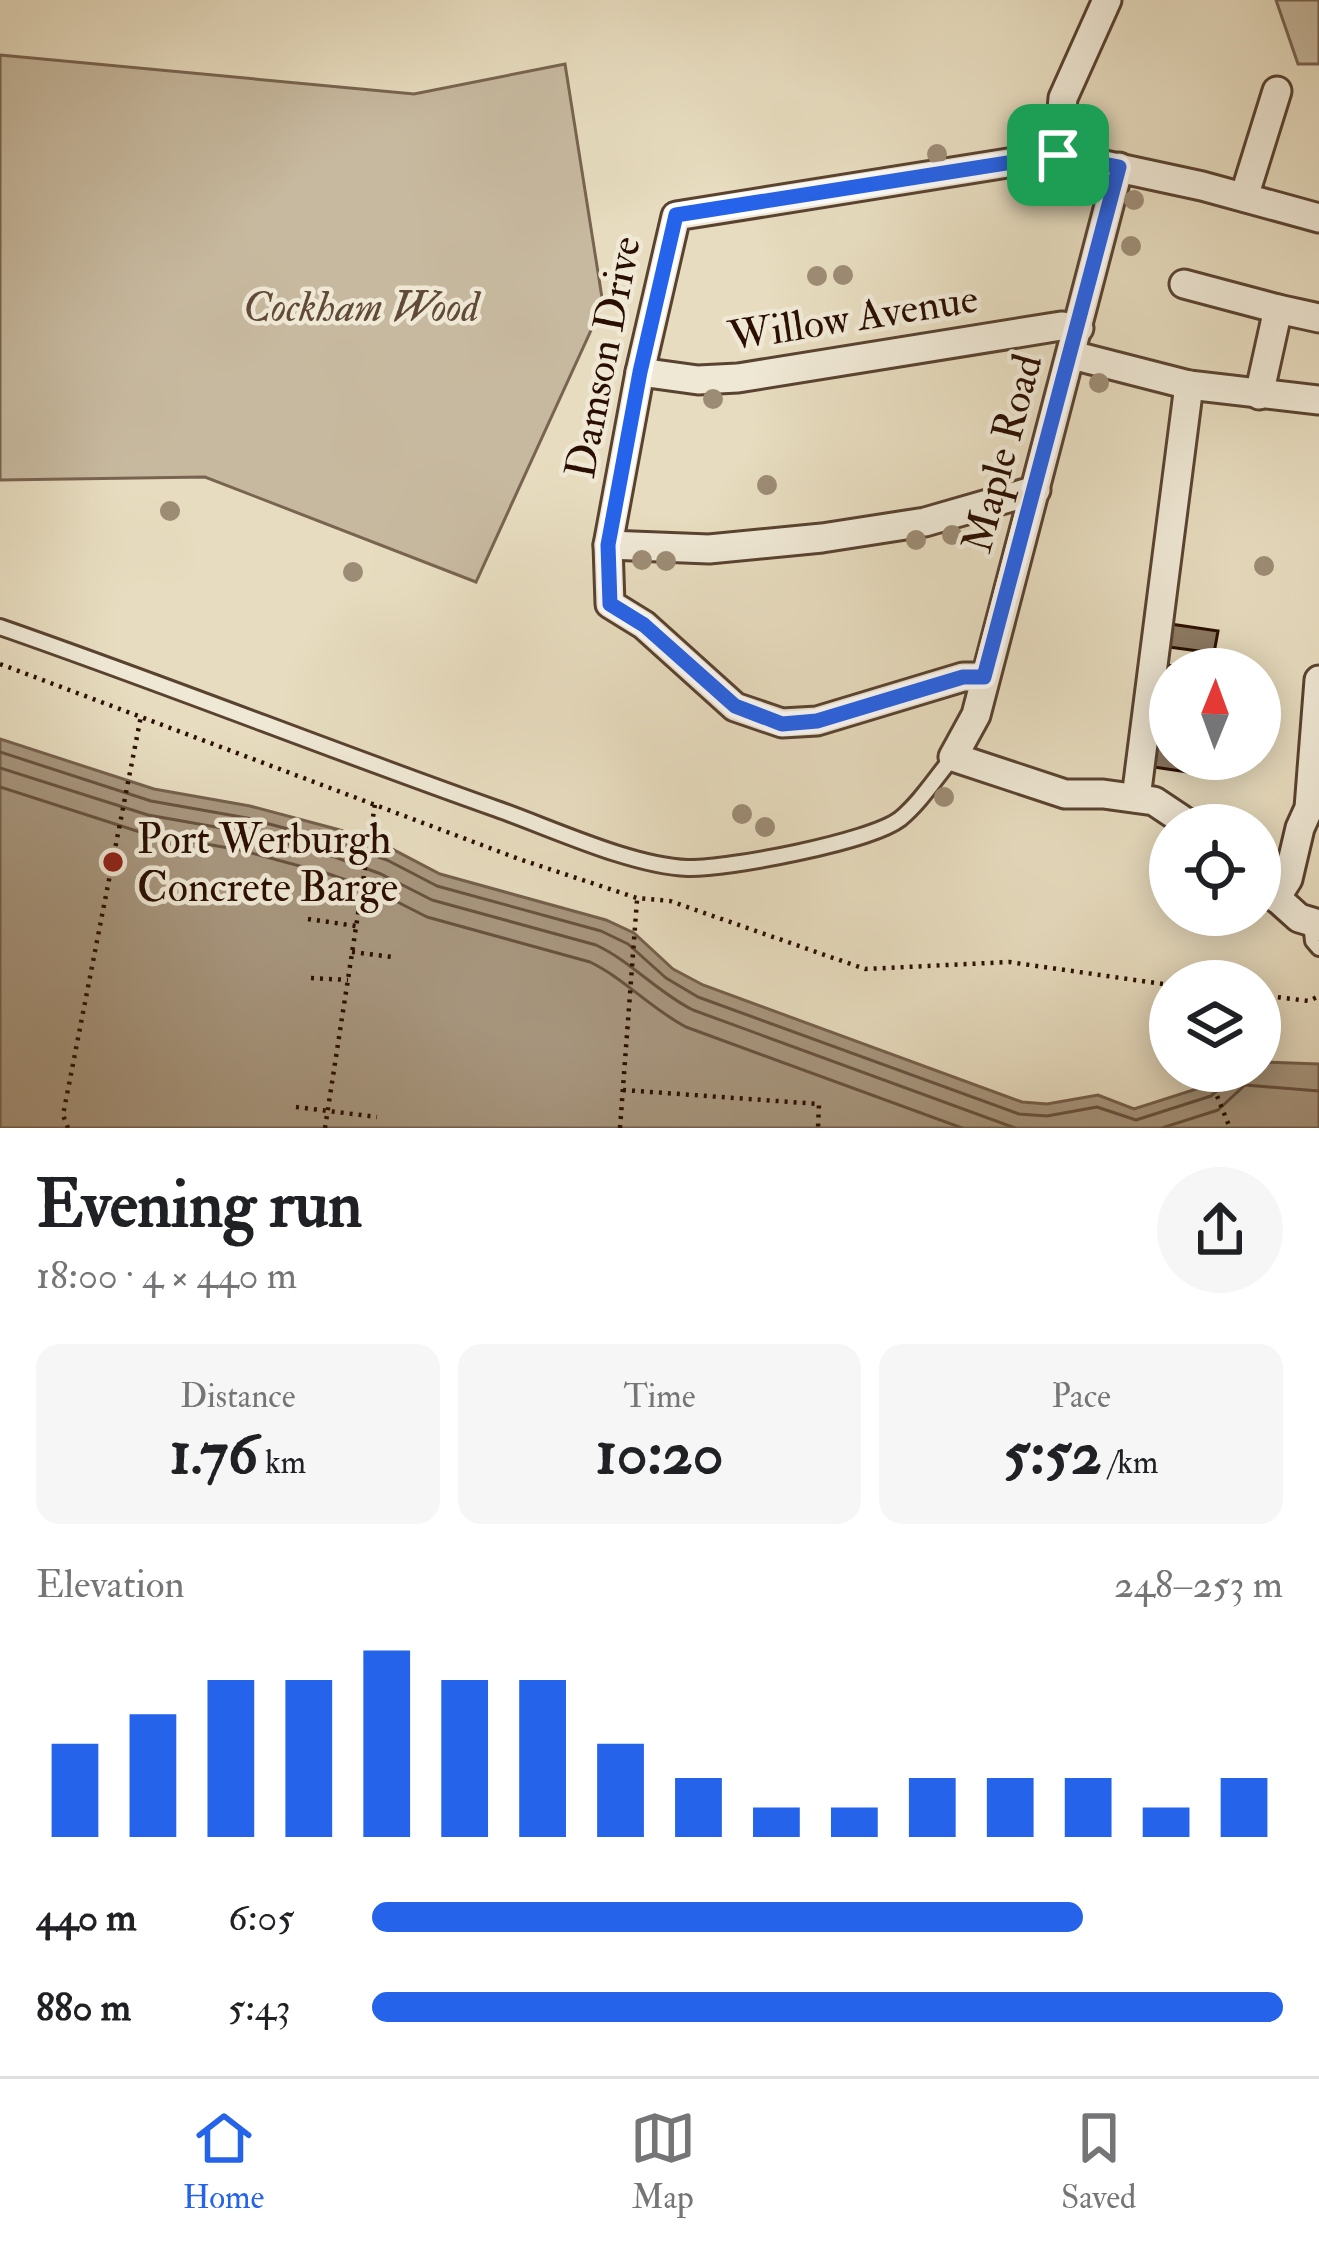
<!DOCTYPE html>
<html lang="en">
<head>
<meta charset="utf-8">
<style>
	body { margin:0; font-family:"IM FELL Double Pica",serif; background:#f6f6f6; color:#202124; height:100vh; display:flex; flex-direction:column; font-size:45px; white-space:nowrap }
	* { box-sizing:border-box; margin:0 }
	p { font-size:39px; color:#757577 }
	.icon { flex:none; width:66px; height:66px; fill:none; stroke:currentColor; stroke-width:2; stroke-linecap:round; stroke-linejoin:round }
	.map { position:relative; height:1128px; overflow:hidden }
	.details { display:flex; flex-direction:column; background:#fff; flex:1 }
	.details>* { flex:none }
	.needle { width:78px; rotate:1deg }
	.fabs { position:absolute; left:1149px; top:648px; display:grid; gap:24px }
	.fabs a { display:grid; place-items:center; width:132px; height:132px; border-radius:50%; background:#fff; box-shadow:0 6px 30px #0003; font-size:60px }
	.pin { position:absolute; display:grid; place-items:center; width:102px; height:102px; color:#fff; margin:-51px; border-radius:24px; box-shadow:0 6px 18px #0006 }
	.round { display:grid; place-items:center; flex:none; width:126px; height:126px; border-radius:63px; background:#f6f6f6 }
	.summary { display:flex; align-items:center; justify-content:space-between; height:204px; padding:0 36px }
	h1 { font-size:66px; font-weight:800; line-height:90px }
	.stats { display:grid; grid-template-columns:repeat(3,1fr); gap:18px; height:204px; padding:12px 36px }
	.stats div { display:grid; align-content:center; border-radius:24px; background:#f6f6f6; text-align:center }
	.stats b { font-size:60px; font-weight:800 }
	.stats small { font-size:33px; font-weight:400 }
	.stats p { font-size:33px }
	.chart { height:336px; padding:24px 36px }
	.chart p { display:flex; justify-content:space-between }
	.chart svg { width:100%; height:216px; margin-top:12px; stroke:#2563eb; stroke-width:6 }
	ul { padding:0 36px; list-style:none; font-size:39px }
	li { display:grid; grid-template-columns:192px 144px 1fr; align-items:center; height:90px }
	li i { height:30px; border-radius:15px; background:#2563eb }
	.tabs { display:flex; justify-content:space-around; align-items:center; height:168px; border-top:3px solid #e0e0e0; background:#fff; font-size:33px; color:#757577 }
	.tabs a { display:grid; justify-items:center; gap:6px }
	.tabs .on { color:#2563eb }
	.map>svg:first-child { display:block }
	.green { fill:#c7b99f; stroke:#786450; stroke-width:3 }
	.water { fill:#a7967e; stroke:#75604c; stroke-width:3 }
	.lines { fill:none; stroke-linecap:round; stroke-linejoin:round }
	.shore { stroke:#68523f; stroke-width:3 }
	.building { fill:#8c7963; stroke:#2a0e00; stroke-width:3 }
	.lane-casing { stroke:#594230; stroke-width:20 }
	.street-casing { stroke:#594230; stroke-width:33 }
	.path { stroke:#2a0e00; stroke-width:4.5; stroke-dasharray:3 6; stroke-linecap:butt }
	.lane { stroke:#efe8d5; stroke-width:14 }
	.street { stroke:#efe8d5; stroke-width:27 }
	.tree { fill:#9d8c75 }
	.route-casing { stroke:#fff; stroke-width:24 }
	.route { stroke:#2563eb; stroke-width:15 }
	.poi-dot { fill:#8f2418; stroke:#efe8d5; stroke-width:4.5 }
	.labels { text-anchor:middle; stroke-width:9; stroke-linejoin:round; paint-order:stroke }
	.park-label { font-size:42px; font-style:italic; fill:#614a38; stroke:#efe8d5 }
	.street-label { font-size:42px; fill:#2a0e00; stroke:#efe8d5 }
	.poi-label { font-size:42px; fill:#2a0e00; stroke:#efe8d5; text-anchor:start }
</style>
</head>
<body>
<div class="map">
<svg width="1319" height="1128" viewBox="0 0 1319 1128">
	<rect width="100%" height="100%" fill="#e7dcbf"/>
	<filter id="stains"><feTurbulence type="fractalNoise" baseFrequency=".00167" numOctaves="4"/><feColorMatrix values="0 0 0 0 .2 0 0 0 0 .09 0 0 0 0 .02 0 0 0 .5 -.17"/></filter>
	<radialGradient id="worn" r=".72"><stop offset=".6" stop-color="#630" stop-opacity="0"/><stop offset="1" stop-color="#630" stop-opacity=".3"/></radialGradient>
	<!-- green -->
	<g class="green">
		<path d="M1276,0H1319V64H1298Z"/>
		<path d="M0,55L414,94L565,64L603,304L476,582L205,477L0,480Z"/>
	</g>
	<!-- water -->
	<path class="water" d="M0,739L154,789L250,806L340,830L392,849L440,874L606,920L634,933L673,969L703,985L1022,1102L1047,1104L1098,1095L1134,1109L1206,1086L1223,1071H1260V1062L1319,1064V1128H0Z"/>
	<g class="lines">
		<!-- shore -->
		<g class="shore">
			<path d="M0,752L151,801L247,818L336,842L387,860L437,886L601,931L628,944L666,978L698,997L1019,1114L1047,1116L1097,1107L1136,1120L1211,1096L1227,1082L1229,1071"/>
			<path d="M0,768L148,815L244,832L332,856L381,874L432,900L596,945C632,962 657,992 693,1010L1015,1128"/>
			<path d="M0,787L143,833L240,850L326,873L374,890L427,917L590,962C625,979 650,1008 686,1027L962,1128"/>
			<path d="M1162,1128L1218,1110L1245,1085L1319,1091"/>
		</g>
	</g>
	<!-- building -->
	<g class="building">
		<path d="M1164,623L1218,631L1214,653L1161,646Z"/>
		<path d="M1160,664L1192,669H1170V689L1156,687Z"/>
		<path d="M1156,704L1170,707V730L1152,727Z"/>
		<path d="M1151,743L1170,746V759H1203L1201,774L1147,766Z"/>
	</g>
	<g class="lines">
		<!-- lane casing -->
		<g class="lane-casing">
			<g id="lane">
				<path d="M0,627C167,685 330,750 497,809C551,828 631,866 688,868C727,869 870,842 900,819C921,802 936,777 953,757"/>
				<path d="M1311,923L1313,941L1319,948"/>
			</g>
		</g>
		<!-- street casing -->
		<g class="street-casing">
			<g id="street">
				<path d="M1058,155L1063,98L1107,0"/>
				<path d="M1119,167L976,715L953,757L1065,794H1103L1154,801L1190,825"/>
				<path d="M1244,197L1277,91"/>
				<path d="M1184,284L1278,309"/>
				<path d="M1072,355L1189,385L1319,400"/>
				<path d="M640,372L698,380L738,378L1061,326L1079,328"/>
				<path d="M1259,395L1278,309L1319,318"/>
				<path d="M608,545L709,549L822,538L925,522L1036,490"/>
				<path d="M984,677H963L817,721L782,723L735,707L644,625L610,604L608,545L640,372L676,216L1058,155L1202,186L1319,218"/>
				<path d="M1136,798L1189,385"/>
				<path d="M1260,883L1299,918L1319,924"/>
				<path d="M1276,898L1288,879L1300,828L1309,808L1319,680"/>
			</g>
		</g>
		<!-- path -->
		<g class="path">
			<path d="M0,664L519,859L637,898L670,901L865,969L1009,962L1170,985"/>
			<path d="M308,919L356,926"/>
			<path d="M352,952L392,957"/>
			<path d="M311,978L348,980"/>
			<path d="M1260,995L1309,1001L1319,996"/>
			<path d="M1207,1071L1230,1128"/>
			<path d="M623,1090L819,1104L818,1128"/>
			<path d="M296,1107L377,1117"/>
			<path d="M68,1128L63,1115L141,716"/>
			<path d="M325,1128L375,804"/>
			<path d="M620,1128L637,900"/>
		</g>
		<!-- lane -->
		<use href="#lane" class="lane"/>
		<!-- street -->
		<use href="#street" class="street"/>
	</g>
	<!-- trees -->
	<g class="tree">
		<circle cx="937" cy="154" r="10"/>
		<circle cx="1134" cy="200" r="10"/>
		<circle cx="1131" cy="246" r="10"/>
		<circle cx="843" cy="275" r="10"/>
		<circle cx="817" cy="276" r="10"/>
		<circle cx="1099" cy="383" r="10"/>
		<circle cx="713" cy="399" r="10"/>
		<circle cx="767" cy="485" r="10"/>
		<circle cx="170" cy="511" r="10"/>
		<circle cx="952" cy="535" r="10"/>
		<circle cx="916" cy="540" r="10"/>
		<circle cx="642" cy="560" r="10"/>
		<circle cx="666" cy="561" r="10"/>
		<circle cx="1264" cy="566" r="10"/>
		<circle cx="353" cy="572" r="10"/>
		<circle cx="944" cy="797" r="10"/>
		<circle cx="742" cy="814" r="10"/>
		<circle cx="765" cy="827" r="10"/>
	</g>
	<g class="lines">
		<!-- route casing -->
		<g class="route-casing">
			<path id="route" d="M1058,155L1119,167L984,677H963L817,721L782,724L735,706L644,625L610,604L608,545L640,372L676,215Z"/>
		</g>
		<!-- route -->
		<use href="#route" class="route"/>
	</g>
	<!-- markers -->
	<circle class="poi-dot" cx="113" cy="862" r="12"/>
	<g class="labels">
		<!-- park labels -->
		<g class="park-label">
			<text x="361" y="321">Cockham Wood</text>
		</g>
		<!-- street labels -->
		<g class="street-label">
			<text transform="translate(853 316) rotate(-9)" y="15">Willow Avenue</text>
			<text transform="translate(602 357) rotate(-79)" y="15">Damson Drive</text>
			<text transform="translate(1001 453) rotate(-75)" y="15">Maple Road</text>
		</g>
		<!-- poi labels -->
		<g class="poi-label">
			<text x="137" y="853">Port Werburgh<tspan x="137" dy="48">Concrete Barge</tspan></text>
		</g>
	</g>
	<rect width="100%" height="100%" filter="url(#stains)"/>
	<rect width="100%" height="100%" fill="url(#worn)"/>
</svg>
<div class="fabs">
<a><svg class="needle" viewBox="-14 -14 28 28"><path d="M0-13l5 13h-10z" fill="#e53935"/><path d="M0 13l5-13h-10z" fill="#757577"/></svg></a>
<a><svg class="icon" aria-label="locate" viewBox="0 0 24 24"><circle cx="12" cy="12" r="6"/><path d="M12 2v4M12 18v4M2 12h4M18 12h4"/></svg></a>
<a><svg class="icon" aria-label="layers" viewBox="0 0 24 24"><path d="M12 4l9 5-9 5-9-5zM3 14l9 5 9-5"/></svg></a>
</div>
<div class="pin" style="left:1058px;top:155px;background:#1e9e55"><svg class="icon" aria-label="arrive" viewBox="0 0 24 24"><path d="M6 21V4h12l-3 4 3 4H6"/></svg></div>
</div>
<section class="details">
<div class="summary"><div><h1>Evening run</h1><p>18:00 · 4 × 440 m</p></div><a class="round"><svg class="icon" aria-label="share" viewBox="0 0 24 24"><path d="M12 15V3M7 8l5-5 5 5M5 13v7h14v-7"/></svg></a></div>
<div class="stats">
<div><p>Distance</p><b>1.76<small> km</small></b></div>
<div><p>Time</p><b>10:20</b></div>
<div><p>Pace</p><b>5:52<small> /km</small></b></div>
</div>
<div class="chart"><p><span>Elevation</span>248–253 m</p>
<svg viewBox="0 0 160 44" preserveAspectRatio="none"><path d="M5 44V25M15 44V19M25 44V12M35 44V12M45 44V6M55 44V12M65 44V12M75 44V25M85 44V32M95 44V38M105 44V38M115 44V32M125 44V32M135 44V32M145 44V38M155 44V32"/></svg>
</div>
<ul>
<li><b>440 m</b>6:05<i style="width:78%"></i></li>
<li><b>880 m</b>5:43<i style="width:100%"></i></li>
</ul>
</section>
<nav class="tabs">
<a class="on"><svg class="icon" aria-label="home" viewBox="0 0 24 24"><path d="M3 11l9-7 9 7M6 9v11h12V9"/></svg>Home</a>
<a><svg class="icon" aria-label="map" viewBox="0 0 24 24"><path d="M3 6l6-2 6 2 6-2v14l-6 2-6-2-6 2zM9 4v14M15 6v14"/></svg>Map</a>
<a><svg class="icon" aria-label="saved" viewBox="0 0 24 24"><path d="M7 4h10v16l-5-4-5 4z"/></svg>Saved</a>
</nav>
</body>
</html>
